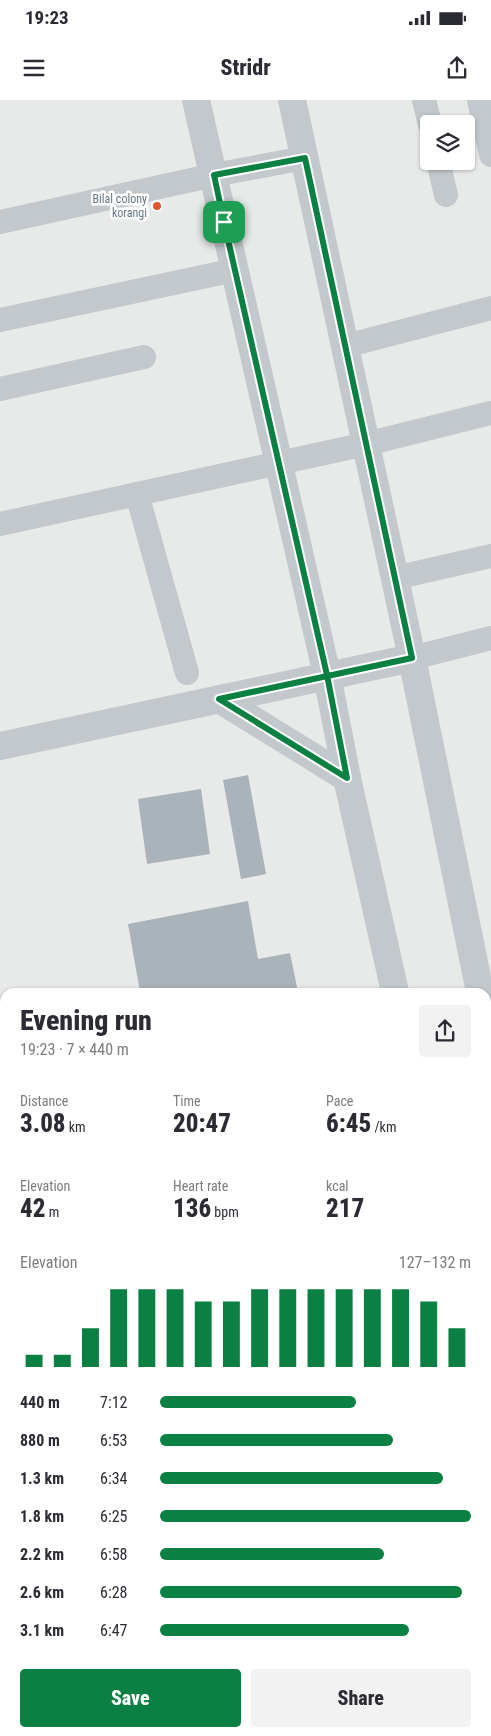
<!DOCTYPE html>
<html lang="en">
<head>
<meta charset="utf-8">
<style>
	body { margin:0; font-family:"Roboto Condensed",sans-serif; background:#f2f2f3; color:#2b2b33; height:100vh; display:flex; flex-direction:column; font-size:19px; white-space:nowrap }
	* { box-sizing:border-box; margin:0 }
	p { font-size:16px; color:#7c7c81 }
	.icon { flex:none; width:28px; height:28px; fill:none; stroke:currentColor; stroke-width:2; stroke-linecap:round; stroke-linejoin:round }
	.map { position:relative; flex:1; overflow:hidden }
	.panel { position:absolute; left:0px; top:888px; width:491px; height:749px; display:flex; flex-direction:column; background:#fff; border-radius:15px 15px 0 0; box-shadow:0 1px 4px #0004 }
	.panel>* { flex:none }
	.controls { position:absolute; left:420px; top:15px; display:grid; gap:10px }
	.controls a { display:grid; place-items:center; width:55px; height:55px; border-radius:5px; background:#fff; box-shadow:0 1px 4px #0004; font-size:25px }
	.pin { position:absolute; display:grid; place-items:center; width:42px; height:42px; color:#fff; margin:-21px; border-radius:10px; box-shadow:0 2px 8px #0006 }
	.round { display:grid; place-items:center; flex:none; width:52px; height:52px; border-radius:5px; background:#f2f2f3 }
	.headline { display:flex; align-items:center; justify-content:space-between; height:85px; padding:0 20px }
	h1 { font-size:28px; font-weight:800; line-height:38px }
	.metrics { display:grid; grid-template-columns:repeat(3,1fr); gap:8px; height:85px; padding:5px 20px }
	.metrics div { display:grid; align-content:center }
	.metrics b { font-size:25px; font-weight:800 }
	.metrics small { font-size:14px; font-weight:400 }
	.metrics p { font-size:14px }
	.chart { height:140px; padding:10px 20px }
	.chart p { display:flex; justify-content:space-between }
	.chart svg { width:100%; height:90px; margin-top:5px; stroke:#0b8043; stroke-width:6 }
	.primary-button { display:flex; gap:10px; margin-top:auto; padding:10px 20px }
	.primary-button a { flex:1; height:58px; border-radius:5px; background:#0b8043; color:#fff; font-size:20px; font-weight:800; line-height:58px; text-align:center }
	.primary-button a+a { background:#f2f2f3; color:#2b2b33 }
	ul { padding:0 20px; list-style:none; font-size:16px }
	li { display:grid; grid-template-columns:80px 60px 1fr; align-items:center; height:38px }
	li i { height:12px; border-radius:6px; background:#0b8043 }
	.status { display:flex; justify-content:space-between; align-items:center; height:35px; padding:0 25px; background:#fff; direction:ltr }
	.status svg { height:14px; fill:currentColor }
	header { display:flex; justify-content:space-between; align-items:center; height:65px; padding:0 20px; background:#fff; font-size:22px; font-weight:800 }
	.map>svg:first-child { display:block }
	.built { fill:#e8e9e9; fill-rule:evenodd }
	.building { fill:#aab3b9 }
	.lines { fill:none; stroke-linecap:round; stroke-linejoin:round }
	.primary-casing { stroke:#b5babe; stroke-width:29 }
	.service { stroke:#c3c8cc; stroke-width:11 }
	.minor { stroke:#c3c8cc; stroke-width:24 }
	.tertiary { stroke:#c3c8cc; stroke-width:28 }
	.primary { stroke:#fff; stroke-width:28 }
	.route-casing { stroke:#fff; stroke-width:10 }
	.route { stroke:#0b8043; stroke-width:6 }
	.poi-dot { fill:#e4572e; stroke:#fff; stroke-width:2 }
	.labels { text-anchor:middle; stroke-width:5; stroke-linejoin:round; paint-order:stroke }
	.poi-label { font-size:12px; fill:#657683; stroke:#fff; text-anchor:end }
</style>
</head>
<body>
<div class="status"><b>19:23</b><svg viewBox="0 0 49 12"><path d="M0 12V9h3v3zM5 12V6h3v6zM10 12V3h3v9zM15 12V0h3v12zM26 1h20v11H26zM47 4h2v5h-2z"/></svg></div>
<header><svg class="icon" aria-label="menu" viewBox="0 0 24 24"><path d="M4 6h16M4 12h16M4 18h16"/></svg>Stridr<svg class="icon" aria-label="share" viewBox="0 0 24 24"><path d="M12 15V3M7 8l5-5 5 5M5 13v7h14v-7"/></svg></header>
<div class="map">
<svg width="491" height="1636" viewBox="0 0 491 1636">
	<rect width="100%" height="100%" fill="#fafaf8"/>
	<!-- built -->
	<path class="built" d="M0,0H491V1636H0ZM429,24H466V61H429ZM5,892H486V1631H5Z"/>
	<!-- building -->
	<g class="building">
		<path d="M248,675L266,774L241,779L223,680Z"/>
		<path d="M201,689L210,754L147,764L138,699Z"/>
		<path d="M248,801L258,859L290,853L298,892H140L128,824Z"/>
		<path d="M5,1133V1551L0,1552V1134Z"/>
	</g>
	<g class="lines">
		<!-- primary casing -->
		<g class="primary-casing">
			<g id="primary">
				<path d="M486,1559L491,1553"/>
				<path d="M374,1636L384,1631"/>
				<path d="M453,1636V1631"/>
			</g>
		</g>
		<!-- service -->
		<g class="service">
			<path d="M486,1482L491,1481"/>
			<path d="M228,1636L230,1631"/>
		</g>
		<!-- minor -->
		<g class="minor">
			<path d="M424,0L430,24"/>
			<path d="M479,0L491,55"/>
			<path d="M438,61L446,95"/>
			<path d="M0,122L214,75L305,58"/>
			<path d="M0,220L235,170"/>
			<path d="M345,246L491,208"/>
			<path d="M0,289L144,257"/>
			<path d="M137,394L187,573"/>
			<path d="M0,424L366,344L491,313"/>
			<path d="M395,478L491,456"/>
			<path d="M412,558L491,538"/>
		</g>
		<!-- tertiary -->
		<g class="tertiary">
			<path d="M196,0L327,575L347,678L395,892"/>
			<path d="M292,0L412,558L480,892"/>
			<path d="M219,599L347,678"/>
			<path d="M0,646L412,558"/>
			<path d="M486,926L491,949"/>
			<path d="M486,1300L491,1321"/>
		</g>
		<!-- primary -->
		<use href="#primary" class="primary"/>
	</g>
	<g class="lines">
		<!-- route casing -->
		<g class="route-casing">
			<path id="route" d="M224,122L327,575L347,678L219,599L412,558L305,58L214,75L224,122"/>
		</g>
		<!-- route -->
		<use href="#route" class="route"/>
	</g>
	<!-- markers -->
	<circle class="poi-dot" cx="157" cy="106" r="5"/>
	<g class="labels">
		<!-- poi labels -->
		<g class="poi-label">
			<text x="147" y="103">Bilal colony<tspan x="147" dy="14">korangi</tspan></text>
		</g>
	</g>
</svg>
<div class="controls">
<a><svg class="icon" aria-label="layers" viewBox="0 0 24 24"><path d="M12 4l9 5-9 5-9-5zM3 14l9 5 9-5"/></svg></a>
</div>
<div class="pin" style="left:224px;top:122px;background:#1e9e55"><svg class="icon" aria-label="arrive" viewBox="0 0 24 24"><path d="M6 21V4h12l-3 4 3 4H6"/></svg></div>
<section class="panel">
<div class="headline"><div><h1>Evening run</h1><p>19:23 · 7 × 440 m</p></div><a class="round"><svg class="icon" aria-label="share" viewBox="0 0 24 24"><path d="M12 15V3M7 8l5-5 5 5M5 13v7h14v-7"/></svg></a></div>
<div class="metrics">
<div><p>Distance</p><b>3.08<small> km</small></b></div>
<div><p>Time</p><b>20:47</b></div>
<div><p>Pace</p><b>6:45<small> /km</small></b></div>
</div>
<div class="metrics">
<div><p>Elevation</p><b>42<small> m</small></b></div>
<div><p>Heart rate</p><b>136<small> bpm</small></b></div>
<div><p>kcal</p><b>217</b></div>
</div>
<div class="chart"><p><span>Elevation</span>127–132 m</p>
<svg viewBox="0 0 160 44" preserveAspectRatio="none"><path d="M5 44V38M15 44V38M25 44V25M35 44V6M45 44V6M55 44V6M65 44V12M75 44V12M85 44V6M95 44V6M105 44V6M115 44V6M125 44V6M135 44V6M145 44V12M155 44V25"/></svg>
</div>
<ul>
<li><b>440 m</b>7:12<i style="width:63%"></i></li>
<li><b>880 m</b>6:53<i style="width:75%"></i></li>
<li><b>1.3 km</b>6:34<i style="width:91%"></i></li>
<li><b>1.8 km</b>6:25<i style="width:100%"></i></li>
<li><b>2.2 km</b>6:58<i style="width:72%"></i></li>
<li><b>2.6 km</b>6:28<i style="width:97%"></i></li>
<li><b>3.1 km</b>6:47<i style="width:80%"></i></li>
</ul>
<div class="primary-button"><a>Save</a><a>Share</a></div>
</section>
</div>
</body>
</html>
